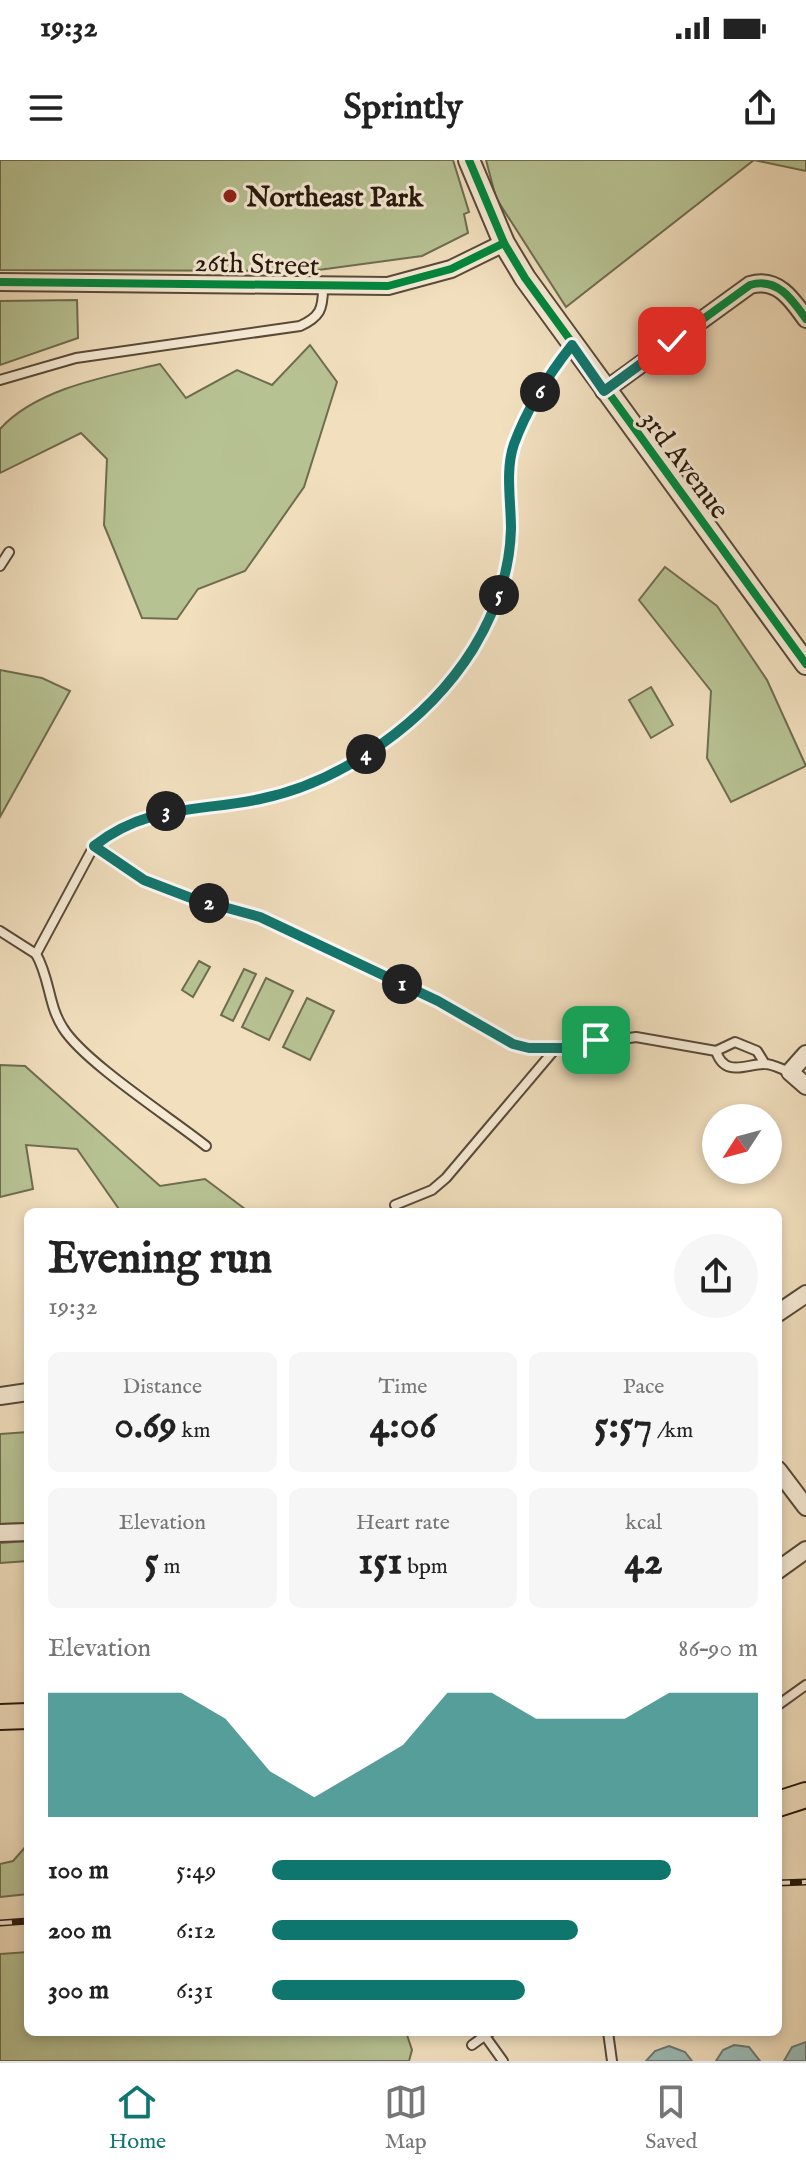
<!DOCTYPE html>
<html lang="en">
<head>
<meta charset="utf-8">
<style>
	body { margin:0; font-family:"IM FELL English",serif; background:#f6f6f6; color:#222; height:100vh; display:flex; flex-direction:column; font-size:30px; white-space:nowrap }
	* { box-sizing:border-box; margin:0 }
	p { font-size:26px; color:#767676 }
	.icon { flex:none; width:44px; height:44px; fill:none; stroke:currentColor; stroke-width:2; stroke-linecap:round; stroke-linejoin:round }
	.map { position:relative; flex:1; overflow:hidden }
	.panel { position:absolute; left:24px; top:1048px; width:758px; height:828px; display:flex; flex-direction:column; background:#fff; border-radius:12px; box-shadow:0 4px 12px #0003 }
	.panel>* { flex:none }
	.needle { width:52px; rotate:234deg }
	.buttons { position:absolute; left:702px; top:944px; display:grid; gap:16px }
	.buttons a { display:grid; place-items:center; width:80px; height:80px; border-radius:50%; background:#fff; box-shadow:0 4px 12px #0003; font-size:40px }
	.pin { position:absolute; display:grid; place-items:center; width:68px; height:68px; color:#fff; margin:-34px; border-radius:16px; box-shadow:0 4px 12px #0006 }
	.km { position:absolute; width:40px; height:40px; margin:-20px; border-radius:50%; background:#222; color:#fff; font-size:22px; line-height:40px; text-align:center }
	.round { display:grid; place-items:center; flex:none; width:84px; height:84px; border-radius:42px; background:#f6f6f6 }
	.summary { display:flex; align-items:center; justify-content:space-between; height:136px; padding:0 24px }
	h1 { font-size:44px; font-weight:700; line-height:60px }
	.figures { display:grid; grid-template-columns:repeat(3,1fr); gap:12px; height:136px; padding:8px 24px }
	.figures div { display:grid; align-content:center; border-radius:12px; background:#f6f6f6; text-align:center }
	.figures b { font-size:40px; font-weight:700 }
	.figures small { font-size:22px; font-weight:400 }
	.figures p { font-size:22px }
	.chart { height:224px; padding:16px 24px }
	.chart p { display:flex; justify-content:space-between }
	.chart svg { width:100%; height:144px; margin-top:8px; fill:#0f766e; opacity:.7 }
	ul { padding:0 24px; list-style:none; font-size:26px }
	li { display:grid; grid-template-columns:128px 96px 1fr; align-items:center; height:60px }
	li i { height:20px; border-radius:10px; background:#0f766e }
	.status { display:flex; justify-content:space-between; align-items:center; height:56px; padding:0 40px; background:#fff; direction:ltr }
	.status svg { height:22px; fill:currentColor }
	header { display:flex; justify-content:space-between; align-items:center; height:104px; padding:0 24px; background:#fff; font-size:36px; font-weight:700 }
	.tabs { display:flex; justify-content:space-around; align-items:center; height:112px; border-top:2px solid #e0e0e0; background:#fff; font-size:22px; color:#767676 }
	.tabs a { display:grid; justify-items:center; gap:4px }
	.tabs .current { color:#0f766e }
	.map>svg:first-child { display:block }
	.green { fill:#b7c293; stroke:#6e6d50; stroke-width:2 }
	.water { fill:#9bbcb7; stroke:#6c7a73; stroke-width:2 }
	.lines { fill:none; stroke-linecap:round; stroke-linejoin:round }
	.service-casing { stroke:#594a39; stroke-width:12 }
	.minor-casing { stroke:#594a39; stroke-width:20 }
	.tertiary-casing { stroke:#594a39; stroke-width:24 }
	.primary-casing { stroke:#26180d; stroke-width:28 }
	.service { stroke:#f6ead5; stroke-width:8 }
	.minor { stroke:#f6ead5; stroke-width:16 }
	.tertiary { stroke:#f6ead5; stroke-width:20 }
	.primary { stroke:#f1dfbe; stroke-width:24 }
	.rail-casing { stroke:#26180d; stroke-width:7 }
	.rail { stroke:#f6ead5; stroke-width:4; stroke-dasharray:12; stroke-linecap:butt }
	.cycleway-casing { stroke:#f6ead5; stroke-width:13 }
	.cycleway { stroke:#00873e; stroke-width:8 }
	.route-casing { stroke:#fff; stroke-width:16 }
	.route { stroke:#0f766e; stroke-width:10 }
	.poi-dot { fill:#8f2418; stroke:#f6ead5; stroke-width:3 }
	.labels { text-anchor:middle; stroke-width:6; stroke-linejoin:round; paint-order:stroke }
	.poi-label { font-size:28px; font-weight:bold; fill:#26180d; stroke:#f6ead5; text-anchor:start }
	.street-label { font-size:28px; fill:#26180d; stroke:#f6ead5 }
</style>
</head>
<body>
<div class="status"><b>19:32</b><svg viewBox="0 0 49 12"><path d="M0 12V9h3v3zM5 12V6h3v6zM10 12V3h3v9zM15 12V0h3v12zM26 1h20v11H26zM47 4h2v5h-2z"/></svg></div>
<header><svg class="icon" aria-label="menu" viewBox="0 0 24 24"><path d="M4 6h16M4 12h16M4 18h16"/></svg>Sprintly<svg class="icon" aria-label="share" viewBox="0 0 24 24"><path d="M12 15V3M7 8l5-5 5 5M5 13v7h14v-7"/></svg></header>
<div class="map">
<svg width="806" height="1901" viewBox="0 0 806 1901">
	<rect width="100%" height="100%" fill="#f1dfbe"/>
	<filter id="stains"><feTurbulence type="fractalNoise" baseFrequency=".0025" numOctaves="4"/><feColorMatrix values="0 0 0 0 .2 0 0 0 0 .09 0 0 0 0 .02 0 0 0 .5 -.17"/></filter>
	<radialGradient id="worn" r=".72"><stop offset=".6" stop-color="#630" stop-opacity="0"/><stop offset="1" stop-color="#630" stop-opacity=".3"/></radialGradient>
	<!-- green -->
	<g class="green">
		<path d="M0,0H453L469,52L464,54L468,73L422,96L311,111L0,110Z"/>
		<path d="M486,0H806V11L754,0L566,147L496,38Z"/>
		<path d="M77,140L78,178L0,205V141Z"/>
		<path d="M310,185L337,222L304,327L245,411L198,429L177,459L142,458L104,365L107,299L81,273L0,313V269C37,228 109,216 160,204L186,238L237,210L272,225Z"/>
		<path d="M665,407L717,446L767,520L806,606L731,642L707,598L711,531L639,440Z"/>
		<path d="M0,510L42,518L70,531L0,657Z"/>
		<path d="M651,527L673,565L651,578L629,540Z"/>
		<path d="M199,801L210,807L193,837L182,830Z"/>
		<path d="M244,809L256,814L233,861L221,855Z"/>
		<path d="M266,818L293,831L269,880L242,867Z"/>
		<path d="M307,838L334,851L310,900L283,887Z"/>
		<path d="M0,905L25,906L160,1026L205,1019L249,1052H121L77,989L26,985L33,1029L0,1037Z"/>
		<path d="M28,1272V1363L0,1364V1274Z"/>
		<path d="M28,1381V1401L0,1403V1383Z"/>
		<path d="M28,1684V1734L0,1737V1704L13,1701Z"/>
		<path d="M28,1792V1872H406L412,1890L409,1901H0V1794Z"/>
	</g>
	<!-- water -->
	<g class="water">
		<path d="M806,1882V1901H784L792,1887Z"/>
		<path d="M734,1885L749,1887L760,1901H716L723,1890Z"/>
		<path d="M669,1886L685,1892L692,1901H646L655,1891Z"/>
	</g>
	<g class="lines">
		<!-- service casing -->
		<g class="service-casing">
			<g id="service">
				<path d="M0,220L76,198L300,166C320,157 323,149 323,128"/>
				<path d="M0,406L9,392"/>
				<path d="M94,686L144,720L191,738L260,757L438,841L513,884L529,888H562L636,877L716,891"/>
				<path d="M0,771L36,794L94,686C147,645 197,652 260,639C343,622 427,561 473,489C495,454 510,411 511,369C511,342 505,311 514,285C526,250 549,214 572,186"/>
				<path d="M36,794C50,818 48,845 63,868C84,902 171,958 206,986"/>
				<path d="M765,904L757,891L735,882L716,891C725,919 748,903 765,904C773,904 783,910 790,912"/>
				<path d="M395,1045L432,1030L446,1018L556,888"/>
				<path d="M778,1545L806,1525"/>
				<path d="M608,1872L612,1901"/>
				<path d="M485,1876L503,1901"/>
				<path d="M472,1885L490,1872"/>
			</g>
		</g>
		<!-- minor casing -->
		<g class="minor-casing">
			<g id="minor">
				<path d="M0,122L388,126L451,109L504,83"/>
				<path d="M604,231L750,125C777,117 792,139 806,159"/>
				<path d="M806,894L790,912L806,926"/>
				<path d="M778,1153L806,1134"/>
				<path d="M0,1236L28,1232"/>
				<path d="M778,1310L806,1347"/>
				<path d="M0,1373L28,1372"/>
				<path d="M778,1410L806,1390"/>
			</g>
		</g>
		<!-- tertiary casing -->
		<g class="tertiary-casing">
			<path id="tertiary" d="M469,0L504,83L525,118L806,504"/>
		</g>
		<!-- primary casing -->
		<g class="primary-casing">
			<g id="primary">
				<path d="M0,1557L28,1556"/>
				<path d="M778,1644L806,1635"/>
			</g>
		</g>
		<!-- service -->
		<use href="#service" class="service"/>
		<!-- minor -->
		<use href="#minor" class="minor"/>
		<!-- tertiary -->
		<use href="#tertiary" class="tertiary"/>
		<!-- primary -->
		<use href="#primary" class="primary"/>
		<!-- rail casing -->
		<g class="rail-casing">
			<g id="rail">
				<path d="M778,1723L806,1722"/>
				<path d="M0,1763L28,1761"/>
			</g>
		</g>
		<!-- rail -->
		<use href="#rail" class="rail"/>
		<!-- cycleway casing -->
		<g class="cycleway-casing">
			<g id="cycleway">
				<path d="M469,0L504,83L525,118L806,504"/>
				<path d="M0,122L388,126L451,109L504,83"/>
				<path d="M604,231L750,125C777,117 792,139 806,159"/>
			</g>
		</g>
		<!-- cycleway -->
		<use href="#cycleway" class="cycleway"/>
	</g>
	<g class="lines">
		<!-- route casing -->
		<g class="route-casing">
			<path id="route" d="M596,880L562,888H529L513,884L438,841L260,757L191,738L144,720L94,686C147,644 198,652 260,639C343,622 428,561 473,489C495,453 510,411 511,369C511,341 505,310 514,284C527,249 549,214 572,185L604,231L672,181"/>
		</g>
		<!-- route -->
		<use href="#route" class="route"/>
	</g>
	<!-- markers -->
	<circle class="poi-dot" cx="230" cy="36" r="8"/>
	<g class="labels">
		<!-- poi labels -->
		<g class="poi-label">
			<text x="246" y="46">Northeast Park</text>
		</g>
		<!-- street labels -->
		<g class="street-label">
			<text transform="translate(257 103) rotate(2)" y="10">26th Street</text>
			<text transform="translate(686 304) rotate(53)" y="10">3rd Avenue</text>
		</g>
	</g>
	<rect width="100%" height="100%" filter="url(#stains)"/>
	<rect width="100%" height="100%" fill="url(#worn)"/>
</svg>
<div class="buttons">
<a><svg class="needle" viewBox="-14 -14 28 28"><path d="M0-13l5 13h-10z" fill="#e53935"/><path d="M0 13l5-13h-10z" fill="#767676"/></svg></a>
</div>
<div class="pin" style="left:596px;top:880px;background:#1e9e55"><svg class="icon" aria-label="arrive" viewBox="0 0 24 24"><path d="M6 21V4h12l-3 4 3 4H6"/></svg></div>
<div class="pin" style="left:672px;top:181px;background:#d93025"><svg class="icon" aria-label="check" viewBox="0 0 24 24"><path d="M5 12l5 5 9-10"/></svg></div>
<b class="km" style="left:402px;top:824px">1</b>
<b class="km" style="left:209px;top:743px">2</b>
<b class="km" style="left:166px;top:651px">3</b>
<b class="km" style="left:366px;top:594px">4</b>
<b class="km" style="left:499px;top:435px">5</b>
<b class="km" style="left:540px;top:232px">6</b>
<section class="panel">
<div class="summary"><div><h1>Evening run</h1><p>19:32</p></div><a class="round"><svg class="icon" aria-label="share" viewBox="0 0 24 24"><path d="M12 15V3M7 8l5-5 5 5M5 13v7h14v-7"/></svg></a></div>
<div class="figures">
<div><p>Distance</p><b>0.69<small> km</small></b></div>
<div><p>Time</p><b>4:06</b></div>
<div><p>Pace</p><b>5:57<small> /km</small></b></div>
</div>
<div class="figures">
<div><p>Elevation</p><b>5<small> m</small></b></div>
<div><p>Heart rate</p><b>151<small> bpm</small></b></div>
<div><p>kcal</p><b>42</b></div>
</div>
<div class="chart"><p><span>Elevation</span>86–90 m</p>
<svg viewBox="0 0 160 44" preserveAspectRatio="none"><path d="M0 44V6L10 6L20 6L30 6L40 14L50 30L60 38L70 30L80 22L90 6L100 6L110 14L120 14L130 14L140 6L150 6L160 6V44z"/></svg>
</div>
<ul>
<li><b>100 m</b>5:49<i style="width:82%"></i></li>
<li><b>200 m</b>6:12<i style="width:63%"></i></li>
<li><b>300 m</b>6:31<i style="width:52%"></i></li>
</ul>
</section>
</div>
<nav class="tabs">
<a class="current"><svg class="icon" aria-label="home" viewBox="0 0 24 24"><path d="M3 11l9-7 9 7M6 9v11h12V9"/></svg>Home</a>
<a><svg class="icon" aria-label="map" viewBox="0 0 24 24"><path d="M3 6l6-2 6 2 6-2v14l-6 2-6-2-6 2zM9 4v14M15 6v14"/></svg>Map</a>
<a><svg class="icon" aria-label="saved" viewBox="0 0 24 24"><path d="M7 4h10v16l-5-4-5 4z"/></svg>Saved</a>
</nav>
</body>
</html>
